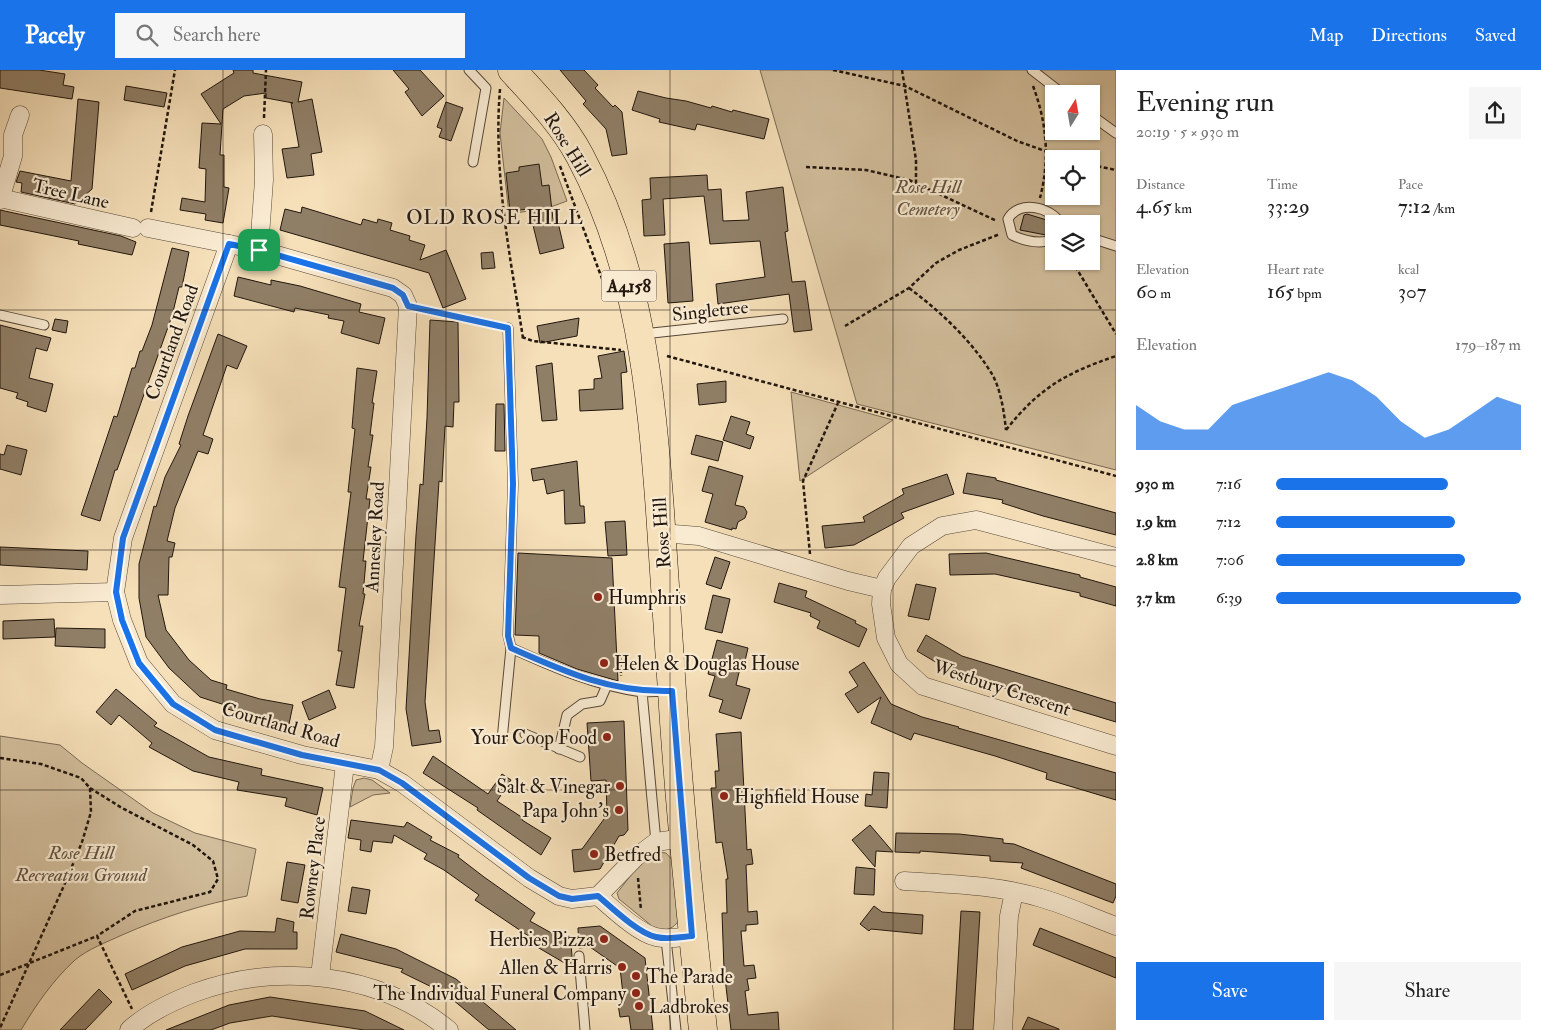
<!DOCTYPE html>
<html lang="en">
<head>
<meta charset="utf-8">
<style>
	body { margin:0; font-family:"IM FELL Double Pica",serif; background:#f6f6f6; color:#222; height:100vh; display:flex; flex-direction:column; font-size:19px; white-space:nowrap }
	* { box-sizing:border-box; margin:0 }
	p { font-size:16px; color:#767676 }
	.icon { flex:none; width:28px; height:28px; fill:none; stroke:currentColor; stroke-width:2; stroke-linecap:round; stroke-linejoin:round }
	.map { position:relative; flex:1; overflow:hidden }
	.details { display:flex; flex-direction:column; background:#fff; width:425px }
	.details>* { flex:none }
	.needle { width:32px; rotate:11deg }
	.fabs { position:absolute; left:1045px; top:15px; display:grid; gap:10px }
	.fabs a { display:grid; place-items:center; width:55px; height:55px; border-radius:0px; background:#fff; box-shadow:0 1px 4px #0004; font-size:25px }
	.pin { position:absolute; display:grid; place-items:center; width:42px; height:42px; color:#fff; margin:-21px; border-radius:10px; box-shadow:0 2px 8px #0006 }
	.round { display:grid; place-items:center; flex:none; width:52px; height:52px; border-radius:0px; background:#f6f6f6 }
	.headline { display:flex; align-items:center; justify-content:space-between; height:85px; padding:0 20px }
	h1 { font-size:28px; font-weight:600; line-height:38px }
	.stats { display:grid; grid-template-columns:repeat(3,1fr); gap:8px; height:85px; padding:5px 20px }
	.stats div { display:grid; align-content:center }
	.stats b { font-size:21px; font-weight:600 }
	.stats small { font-size:14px; font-weight:400 }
	.stats p { font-size:14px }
	.chart { height:140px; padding:10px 20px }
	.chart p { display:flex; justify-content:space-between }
	.chart svg { width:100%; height:90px; margin-top:5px; fill:#1a73e8; opacity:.7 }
	.cta { display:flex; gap:10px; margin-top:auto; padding:10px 20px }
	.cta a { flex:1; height:58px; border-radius:0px; background:#1a73e8; color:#fff; font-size:20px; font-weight:600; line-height:58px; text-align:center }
	.cta a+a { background:#f6f6f6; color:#222 }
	ul { padding:0 20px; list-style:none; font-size:16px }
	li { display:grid; grid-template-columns:80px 60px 1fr; align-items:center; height:38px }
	li i { height:12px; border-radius:6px; background:#1a73e8 }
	header { display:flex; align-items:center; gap:30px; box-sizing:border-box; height:70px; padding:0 25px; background:#1a73e8; color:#fff }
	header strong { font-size:24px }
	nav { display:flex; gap:28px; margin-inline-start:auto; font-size:18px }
	.search { width:350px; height:45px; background:#f6f6f6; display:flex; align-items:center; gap:12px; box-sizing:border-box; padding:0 18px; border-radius:0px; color:#767676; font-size:19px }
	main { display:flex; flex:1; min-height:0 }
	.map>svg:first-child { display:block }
	.green { fill:#d2be9c; stroke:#7a6a55; fill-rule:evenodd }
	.building { fill:#907f67; stroke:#21160e }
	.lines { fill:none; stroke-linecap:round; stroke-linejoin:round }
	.service-casing { stroke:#564839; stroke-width:11 }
	.minor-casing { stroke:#564839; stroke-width:19 }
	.primary-casing { stroke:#21160e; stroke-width:29 }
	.path { stroke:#21160e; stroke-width:2.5; stroke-dasharray:4 2.5; stroke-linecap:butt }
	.service { stroke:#f9ebd2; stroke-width:9 }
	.minor { stroke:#f9ebd2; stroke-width:18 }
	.primary { stroke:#f6e0b9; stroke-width:28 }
	.route-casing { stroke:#fff; stroke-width:10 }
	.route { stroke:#1a73e8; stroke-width:6 }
	.grid { fill:none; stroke:#21160e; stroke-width:1; stroke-opacity:0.55 }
	.poi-dot { fill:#8f2418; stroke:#f9ebd2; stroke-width:2 }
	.labels { text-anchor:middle; stroke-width:4.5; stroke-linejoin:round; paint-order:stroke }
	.shield { fill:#f9ebd2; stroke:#625649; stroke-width:1 }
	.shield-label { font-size:18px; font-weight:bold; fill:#21160e }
	.street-label { font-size:19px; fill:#21160e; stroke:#f9ebd2 }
	.park-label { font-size:19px; font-style:italic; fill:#5f5140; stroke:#f9ebd2 }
	.poi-label { font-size:19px; fill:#21160e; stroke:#f9ebd2; text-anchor:start }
	.neighbourhood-label { font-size:20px; letter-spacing:1px; fill:#21160e; stroke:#f9ebd2 }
</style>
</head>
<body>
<header>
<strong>Pacely</strong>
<div class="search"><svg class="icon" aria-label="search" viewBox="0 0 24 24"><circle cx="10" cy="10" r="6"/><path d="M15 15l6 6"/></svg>Search here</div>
<nav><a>Map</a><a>Directions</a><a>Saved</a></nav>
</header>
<main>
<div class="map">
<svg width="1116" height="960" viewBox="0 0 1116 960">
	<rect width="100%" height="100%" fill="#f6e0b9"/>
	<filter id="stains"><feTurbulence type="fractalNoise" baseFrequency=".004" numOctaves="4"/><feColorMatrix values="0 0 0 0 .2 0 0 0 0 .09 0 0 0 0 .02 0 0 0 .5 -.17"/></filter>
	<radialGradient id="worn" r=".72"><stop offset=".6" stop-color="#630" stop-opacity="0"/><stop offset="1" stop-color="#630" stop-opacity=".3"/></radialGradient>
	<!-- green -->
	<g class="green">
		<path d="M760,0H1116V400L857,334ZM1054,24H1091V61H1054ZM1054,89H1091V126H1054ZM1054,154H1091V191H1054Z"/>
		<path d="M504,28L542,69L551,87L567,131L548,138L509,144L500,63Z"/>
		<path d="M791,322L893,350L800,411Z"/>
		<path d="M0,666L60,675L82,693L153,743L195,763L256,779L247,826C203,834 163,847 122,865C107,872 88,879 75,890C53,910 36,935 21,960H0Z"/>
		<path d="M364,708L372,710L390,723L373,725L350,737L353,718L356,710Z"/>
		<path d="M657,782L666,783L674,792L681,846C676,857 670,860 658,861L619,829L617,823L646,786Z"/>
	</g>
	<!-- building -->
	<g class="building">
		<path d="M0,0H39L65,4L63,15L74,17L72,29L0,18Z"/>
		<path d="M233,0H253V3L302,12L298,32L312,29L322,82L311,84L314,105L287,108L282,79L299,77L291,33H293L266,28V23L244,26L223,39L220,85H224V117L229,118L223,153L205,150L206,144L180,140L182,128L205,132L206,99L199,98L202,53L221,54L201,24L234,3Z"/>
		<path d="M393,0H420L444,26L422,46L405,22L409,19Z"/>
		<path d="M560,0H584L598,15L595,18L613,37L615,35L622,42L627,84L612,86L606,59L583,34L586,31Z"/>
		<path d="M126,16L167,23L164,37L124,30Z"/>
		<path d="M638,21L666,28L686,31L711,38L712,36L732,42L733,40L769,49L764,69L697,54L695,60L659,52L660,49L632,40Z"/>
		<path d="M78,29L99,32L92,119L75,134L21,122L22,113L16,112L20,101L71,111Z"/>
		<path d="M446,32L463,38L451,71L439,67L442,59L437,57Z"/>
		<path d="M539,94L542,116L549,115L553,149L557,148L564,178L540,184L529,139L510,141L506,103L519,101V97Z"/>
		<path d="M707,105L708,120L721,119L723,151L749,150L746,122L783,117L788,161L785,162L792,212L805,211L812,260L794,262L789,224L718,234L716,214L765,207L760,171L710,174L704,126L663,129L665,165L644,166L642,130L651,129L650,108Z"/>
		<path d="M302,137L361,155L363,149L377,153L378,149L392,153L390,160L410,166L409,170L425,175L420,190L446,180L466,229L443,238L429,203L280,160L285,139L301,143Z"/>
		<path d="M0,140L121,166L136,172L132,185L78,174L79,171L0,155Z"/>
		<path d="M1027,144L1050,151L1046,165L1020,160L1024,145Z"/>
		<path d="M689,172L693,231L668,233L664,174Z"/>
		<path d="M172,178L189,182L182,217H179L172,246L117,400H115L100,451L81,445L114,346L117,347L132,298H135L140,281H142L152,255Z"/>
		<path d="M493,182L495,198L482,199L481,183Z"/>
		<path d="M238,207L271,215V210L300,216L361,234L359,242L385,248L379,274L341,263L344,251L328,248L329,245L295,238L294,242L234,226Z"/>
		<path d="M579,248L577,266L540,273L537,256Z"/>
		<path d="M55,249L68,251L66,263L52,260Z"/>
		<path d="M430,250L458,252L459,332H454L453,357L445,356L442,412L439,411L425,632L429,661L439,660L441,672L412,676L406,639L416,465L420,414L423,415L427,348Z"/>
		<path d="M0,255L51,268L47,281L36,278L29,308L53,314L46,342L27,336L28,332L16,328L18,323L0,318Z"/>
		<path d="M218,264L247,276L237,299L227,295L203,365L213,369L208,384L198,381L175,438L167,471L175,473L172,487H169L168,525H158L166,560L189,590L211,610L227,615L226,619L260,629L293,635L289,654L263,649L224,638L225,635L200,627L169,598L146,567L139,528V494L154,436L156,437L165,407L181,375L179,374L188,346Z"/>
		<path d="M624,281L627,302L621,303L623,339L580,341L579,320L594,319V309L602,308L598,286Z"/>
		<path d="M552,293L557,350L542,351L536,296Z"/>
		<path d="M357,298L377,301L372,333H374L370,365H373L368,397H371L366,429H370L363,491H366L363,524H365L359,556H363L354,618L336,615L342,581H338L346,518L339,517L351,422H348L355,359L352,358Z"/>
		<path d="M726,311V332L699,335L697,314Z"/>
		<path d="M496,334H504L505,381H495Z"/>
		<path d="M731,346L750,352L746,364L754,367L750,379L723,370Z"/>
		<path d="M696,365L723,372L718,391L691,384Z"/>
		<path d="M7,375L27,380L21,405L0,399V384L4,385Z"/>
		<path d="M577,391L580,436H584L585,453L565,454L564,420L547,424L544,409L533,411L531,399Z"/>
		<path d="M709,396L743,406L735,435L744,437L747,442L745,448L738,452L736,459L732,458V460L705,452L713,424L702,421Z"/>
		<path d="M967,403L996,408V410L1116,443V465L1043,446L1002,433L1003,430L963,423Z"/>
		<path d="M947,404L954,424L901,443L904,448L854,475L825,478L822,456L865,452L863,447L904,424L902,419Z"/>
		<path d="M625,451L627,485L608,486L605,452Z"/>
		<path d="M0,477L88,481L87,500L0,495Z"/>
		<path d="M518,483L612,488L618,611L577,599L539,583V566L515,565Z"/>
		<path d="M986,483L1080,505V507L1116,517V536L1080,526V523L995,504L950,505L949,484Z"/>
		<path d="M715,487L730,492L721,519L706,514Z"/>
		<path d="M779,513L807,521L805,527L856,551L855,553L867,559L859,577L817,558L820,551L810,546L811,543L774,532Z"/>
		<path d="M916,514L936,518L929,550L908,546Z"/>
		<path d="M713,525L730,529L722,563L705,559Z"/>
		<path d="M54,549L55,567L3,569V551Z"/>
		<path d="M56,558L105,559V578L55,576Z"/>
		<path d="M926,565L962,586L1116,633V652L954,603L917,581Z"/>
		<path d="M717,570L748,578L745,591L742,590L736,615L750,619L741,649L719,642L723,630L709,626L715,606L708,604Z"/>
		<path d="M864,592L891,634L922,647L959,657L958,658L1116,703V730L1046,709L1047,703L995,686L914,663L911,670L871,653L881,627L858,643L845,624L858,616L849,602Z"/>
		<path d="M116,619L157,653L154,656L209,687L262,699L261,705L323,718L317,745L285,736L287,728L237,720L239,712L193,701L149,677L152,673L119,645L111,655L96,642Z"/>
		<path d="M329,620L336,638L309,650L302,632Z"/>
		<path d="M624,651L628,760L624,765L619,766L600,799L574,802L572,780L582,779L607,745L606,710L591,711L587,653Z"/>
		<path d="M741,662L747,780L751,779L753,794L746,795L748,842L757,841L758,854L746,855V861H741L744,896L754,895L756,908L747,909L749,920L745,921L748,945L778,942L779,960H731L724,899L722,843H727L726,809H728L722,772L716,773L711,718H716L715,701H719L716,664Z"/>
		<path d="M433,686L488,724L502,704L511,710L497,731L523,748L522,750L551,768L541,785L477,740L478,738L423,703Z"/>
		<path d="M874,702L889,703L887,738L865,736L866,724L872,725Z"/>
		<path d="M351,750L404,757L407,752L432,767L430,770L459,785L458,787L484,807L535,843L530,851L571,874L573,898L527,871L530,867L475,830L479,825L444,800L424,789L427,784L394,765L392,773L373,771L371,782L360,780L361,770L348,768Z"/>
		<path d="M870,755L893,782L876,781L875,797L852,770Z"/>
		<path d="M896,763L959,764L1003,769V773L1014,774L1116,814V826L1113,833L1021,798L1023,793L990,791V786L920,781V783L895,782Z"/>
		<path d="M287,792L305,795L298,833L281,830Z"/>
		<path d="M856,797L875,799L874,825L854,824Z"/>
		<path d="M352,817L370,820L366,844L348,841Z"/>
		<path d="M874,836L882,842L923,845L922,864L871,859L869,861L860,854Z"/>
		<path d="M961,841L980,842L973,960H954Z"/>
		<path d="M277,848L294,852L293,862H297V879H245L185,896L132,920L125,904L182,877L240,861L275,862Z"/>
		<path d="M600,856L645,888L653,960H631L629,946L620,947L618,934L624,933L620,898L590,877L579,878L578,858Z"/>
		<path d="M1040,858L1116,888V908L1033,875Z"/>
		<path d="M341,864L396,879L456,909L516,960H489L446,924L401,902L403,899L336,882Z"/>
		<path d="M99,919L112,932L85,960H60Z"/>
		<path d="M270,927L365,941L404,960H364L272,946L230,953L211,960H166L229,935Z"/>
		<path d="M1028,947L1059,959V960H1022Z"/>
	</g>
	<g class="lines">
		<!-- service casing -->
		<g class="service-casing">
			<g id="service">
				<path d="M469,0L486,18L473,92"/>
				<path d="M1032,0L1063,24"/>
				<path d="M1091,45L1116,63"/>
				<path d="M1091,168L1116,176"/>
				<path d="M1054,170C1039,174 1026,172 1012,165L1008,149C1019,130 1050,136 1061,154"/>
				<path d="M0,245L44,255"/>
				<path d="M508,258L513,414L508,565L511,578C553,597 596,616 642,622"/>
				<path d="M643,264L783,249"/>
				<path d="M525,664L580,687"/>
				<path d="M502,670L511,578"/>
				<path d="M559,679L567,645L582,634L600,631L607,615"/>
				<path d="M656,772L642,622L670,621"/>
				<path d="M666,869L676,960"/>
				<path d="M579,886L585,960"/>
			</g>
		</g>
		<!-- minor casing -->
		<g class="minor-casing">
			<g id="minor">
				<path d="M0,128L133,158"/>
				<path d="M0,130L13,86V65L20,45"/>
				<path d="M148,158L259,180L393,218L403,225L408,236L384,677L379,700"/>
				<path d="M229,174L123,468L115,522L122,550L139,593L173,634L215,660L302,685L379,700L402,713L529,808L559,826L572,829L598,826"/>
				<path d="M259,180L264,110L263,64"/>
				<path d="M661,463L699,466L848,511L882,519"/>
				<path d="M1116,487L976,450L942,456L911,476L887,508L882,519L881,534L886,568L899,594L923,616L1116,676"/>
				<path d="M0,525L115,522"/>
				<path d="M684,768L656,772L636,787L598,826C612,838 638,863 656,867C668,870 680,867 692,866"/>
				<path d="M904,811C950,814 997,815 1041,828C1066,835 1091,847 1116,856"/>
				<path d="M320,906L345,694"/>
				<path d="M129,960C147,943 171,932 194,923C277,892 379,902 449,960"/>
				<path d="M1003,960L1009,846L1014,822"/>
			</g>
		</g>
		<!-- primary casing -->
		<g class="primary-casing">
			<path id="primary" d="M512,0C537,27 563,54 580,86C639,196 651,319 660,441C664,501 668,561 672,621C679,734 691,847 703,960"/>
		</g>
		<!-- path -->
		<g class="path">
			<path d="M833,0L905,16L1017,71L1068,89"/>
			<path d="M902,0L916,90V112"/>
			<path d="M1033,16C1047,53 1050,89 1040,128"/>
			<path d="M500,19C493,102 510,186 523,268"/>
			<path d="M264,48L266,0"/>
			<path d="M1091,95L1116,100"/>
			<path d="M560,96L607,222"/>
			<path d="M806,97L866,100L909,110L997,151"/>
			<path d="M151,142L175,0"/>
			<path d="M1072,191L1116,264"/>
			<path d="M909,218C941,242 971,270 992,304C1001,320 1004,342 1006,360"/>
			<path d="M424,239L497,256"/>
			<path d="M845,256L909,218L936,193L959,180L1000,164"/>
			<path d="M522,267L533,271L621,280"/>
			<path d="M667,286L1116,406"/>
			<path d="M1006,360C1039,318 1066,303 1116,286"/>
			<path d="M810,484L803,411L838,333"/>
			<path d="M620,586L621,606"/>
			<path d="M0,688L41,694L81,708L90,718L91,742L82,772L66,811L0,958"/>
			<path d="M90,718L122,738L193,775L213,791L218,809L210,822L135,841L97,866"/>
			<path d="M638,808L641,840"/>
			<path d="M0,905L97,866L132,939"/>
		</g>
		<!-- service -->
		<use href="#service" class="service"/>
		<!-- minor -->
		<use href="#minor" class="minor"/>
		<!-- primary -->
		<use href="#primary" class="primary"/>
	</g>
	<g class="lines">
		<!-- route casing -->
		<g class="route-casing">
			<path id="route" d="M229,174L259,180L393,218L403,225L408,236L508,258L513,414L508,566L511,578C565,602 612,623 672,621L692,866C680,867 668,870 656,867C638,863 612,838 598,826L572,829L559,826L529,808L402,713L379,700L302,685L215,660L173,634L139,593L122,550L116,522L123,468Z"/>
		</g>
		<!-- route -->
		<use href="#route" class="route"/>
	</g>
	<!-- grid -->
	<path class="grid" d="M223,0V960M446,0V960M670,0V960M893,0V960M0,240H1116M0,480H1116M0,720H1116"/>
	<!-- markers -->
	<g class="poi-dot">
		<circle cx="598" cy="527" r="5"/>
		<circle cx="604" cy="593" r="5"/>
		<circle cx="607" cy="667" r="5"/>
		<circle cx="620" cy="716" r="5"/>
		<circle cx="724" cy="726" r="5"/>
		<circle cx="619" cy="740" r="5"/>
		<circle cx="594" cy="784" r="5"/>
		<circle cx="604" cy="869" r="5"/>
		<circle cx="622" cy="897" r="5"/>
		<circle cx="636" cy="906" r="5"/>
		<circle cx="636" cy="923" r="5"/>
		<circle cx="639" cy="936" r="5"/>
	</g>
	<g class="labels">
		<!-- shield labels -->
		<rect class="shield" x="601.5" y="200.5" width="55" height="31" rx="4"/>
		<g class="shield-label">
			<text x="629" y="222">A4158</text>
		</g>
		<!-- street labels -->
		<g class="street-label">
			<text transform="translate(568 74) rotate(58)" y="7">Rose Hill</text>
			<text transform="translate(71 123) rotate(13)" y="7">Tree Lane</text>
			<text transform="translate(710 240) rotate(-6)" y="7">Singletree</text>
			<text transform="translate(171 272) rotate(-70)" y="7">Courtland Road</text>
			<text transform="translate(661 463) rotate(-94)" y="7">Rose Hill</text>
			<text transform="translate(374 467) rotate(-87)" y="7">Annesley Road</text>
			<text transform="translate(1002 617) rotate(18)" y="7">Westbury Crescent</text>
			<text transform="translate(281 654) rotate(16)" y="7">Courtland Road</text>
			<text transform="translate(312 798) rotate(-83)" y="7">Rowney Place</text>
		</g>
		<!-- park labels -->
		<g class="park-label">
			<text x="928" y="123">Rose Hill<tspan x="928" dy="22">Cemetery</tspan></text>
			<text x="81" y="789">Rose Hill<tspan x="81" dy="22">Recreation Ground</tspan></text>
		</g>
		<!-- poi labels -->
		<g class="poi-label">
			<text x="608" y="534">Humphris</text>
			<text x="614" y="600">Helen &amp; Douglas House</text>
			<text x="597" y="674" text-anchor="end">Your Coop Food</text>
			<text x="610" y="723" text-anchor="end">Salt &amp; Vinegar</text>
			<text x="734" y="733">Highfield House</text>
			<text x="609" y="747" text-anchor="end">Papa John's</text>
			<text x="604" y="791">Betfred</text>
			<text x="594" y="876" text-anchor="end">Herbies Pizza</text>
			<text x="612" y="904" text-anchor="end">Allen &amp; Harris</text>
			<text x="646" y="913">The Parade</text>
			<text x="626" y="930" text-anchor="end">The Individual Funeral Company</text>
			<text x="649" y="943">Ladbrokes</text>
		</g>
		<!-- neighbourhood labels -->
		<g class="neighbourhood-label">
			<text x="495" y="154">OLD ROSE HILL</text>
		</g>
	</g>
	<rect width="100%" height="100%" filter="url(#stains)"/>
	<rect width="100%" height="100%" fill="url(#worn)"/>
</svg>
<div class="fabs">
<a><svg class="needle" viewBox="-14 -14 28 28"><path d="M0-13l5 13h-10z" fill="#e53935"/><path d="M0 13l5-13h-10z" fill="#767676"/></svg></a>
<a><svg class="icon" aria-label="locate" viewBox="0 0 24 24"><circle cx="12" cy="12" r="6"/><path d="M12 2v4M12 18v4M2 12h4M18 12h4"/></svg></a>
<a><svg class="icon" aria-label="layers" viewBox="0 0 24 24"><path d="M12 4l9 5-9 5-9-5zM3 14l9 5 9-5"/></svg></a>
</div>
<div class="pin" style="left:259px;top:180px;background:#1e9e55"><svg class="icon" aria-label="arrive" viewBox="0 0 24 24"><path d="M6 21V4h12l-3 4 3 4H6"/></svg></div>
</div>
<section class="details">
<div class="headline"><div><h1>Evening run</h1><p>20:19 · 5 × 930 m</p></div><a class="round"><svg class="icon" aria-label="share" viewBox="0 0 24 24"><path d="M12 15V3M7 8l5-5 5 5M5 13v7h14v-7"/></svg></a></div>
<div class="stats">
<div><p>Distance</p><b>4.65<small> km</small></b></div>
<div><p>Time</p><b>33:29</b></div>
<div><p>Pace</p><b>7:12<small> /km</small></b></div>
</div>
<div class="stats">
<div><p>Elevation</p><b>60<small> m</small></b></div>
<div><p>Heart rate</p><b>165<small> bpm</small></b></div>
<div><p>kcal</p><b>307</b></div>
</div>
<div class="chart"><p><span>Elevation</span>179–187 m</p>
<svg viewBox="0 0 160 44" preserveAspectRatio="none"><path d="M0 44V22L10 30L20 34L30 34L40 22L50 18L60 14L70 10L80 6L90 10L100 18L110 30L120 38L130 34L140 26L150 18L160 22V44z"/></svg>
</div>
<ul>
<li><b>930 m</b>7:16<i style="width:70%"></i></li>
<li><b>1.9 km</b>7:12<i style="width:73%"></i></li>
<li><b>2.8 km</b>7:06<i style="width:77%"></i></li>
<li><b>3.7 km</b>6:39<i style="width:100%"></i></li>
</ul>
<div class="cta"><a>Save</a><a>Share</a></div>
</section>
</main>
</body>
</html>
